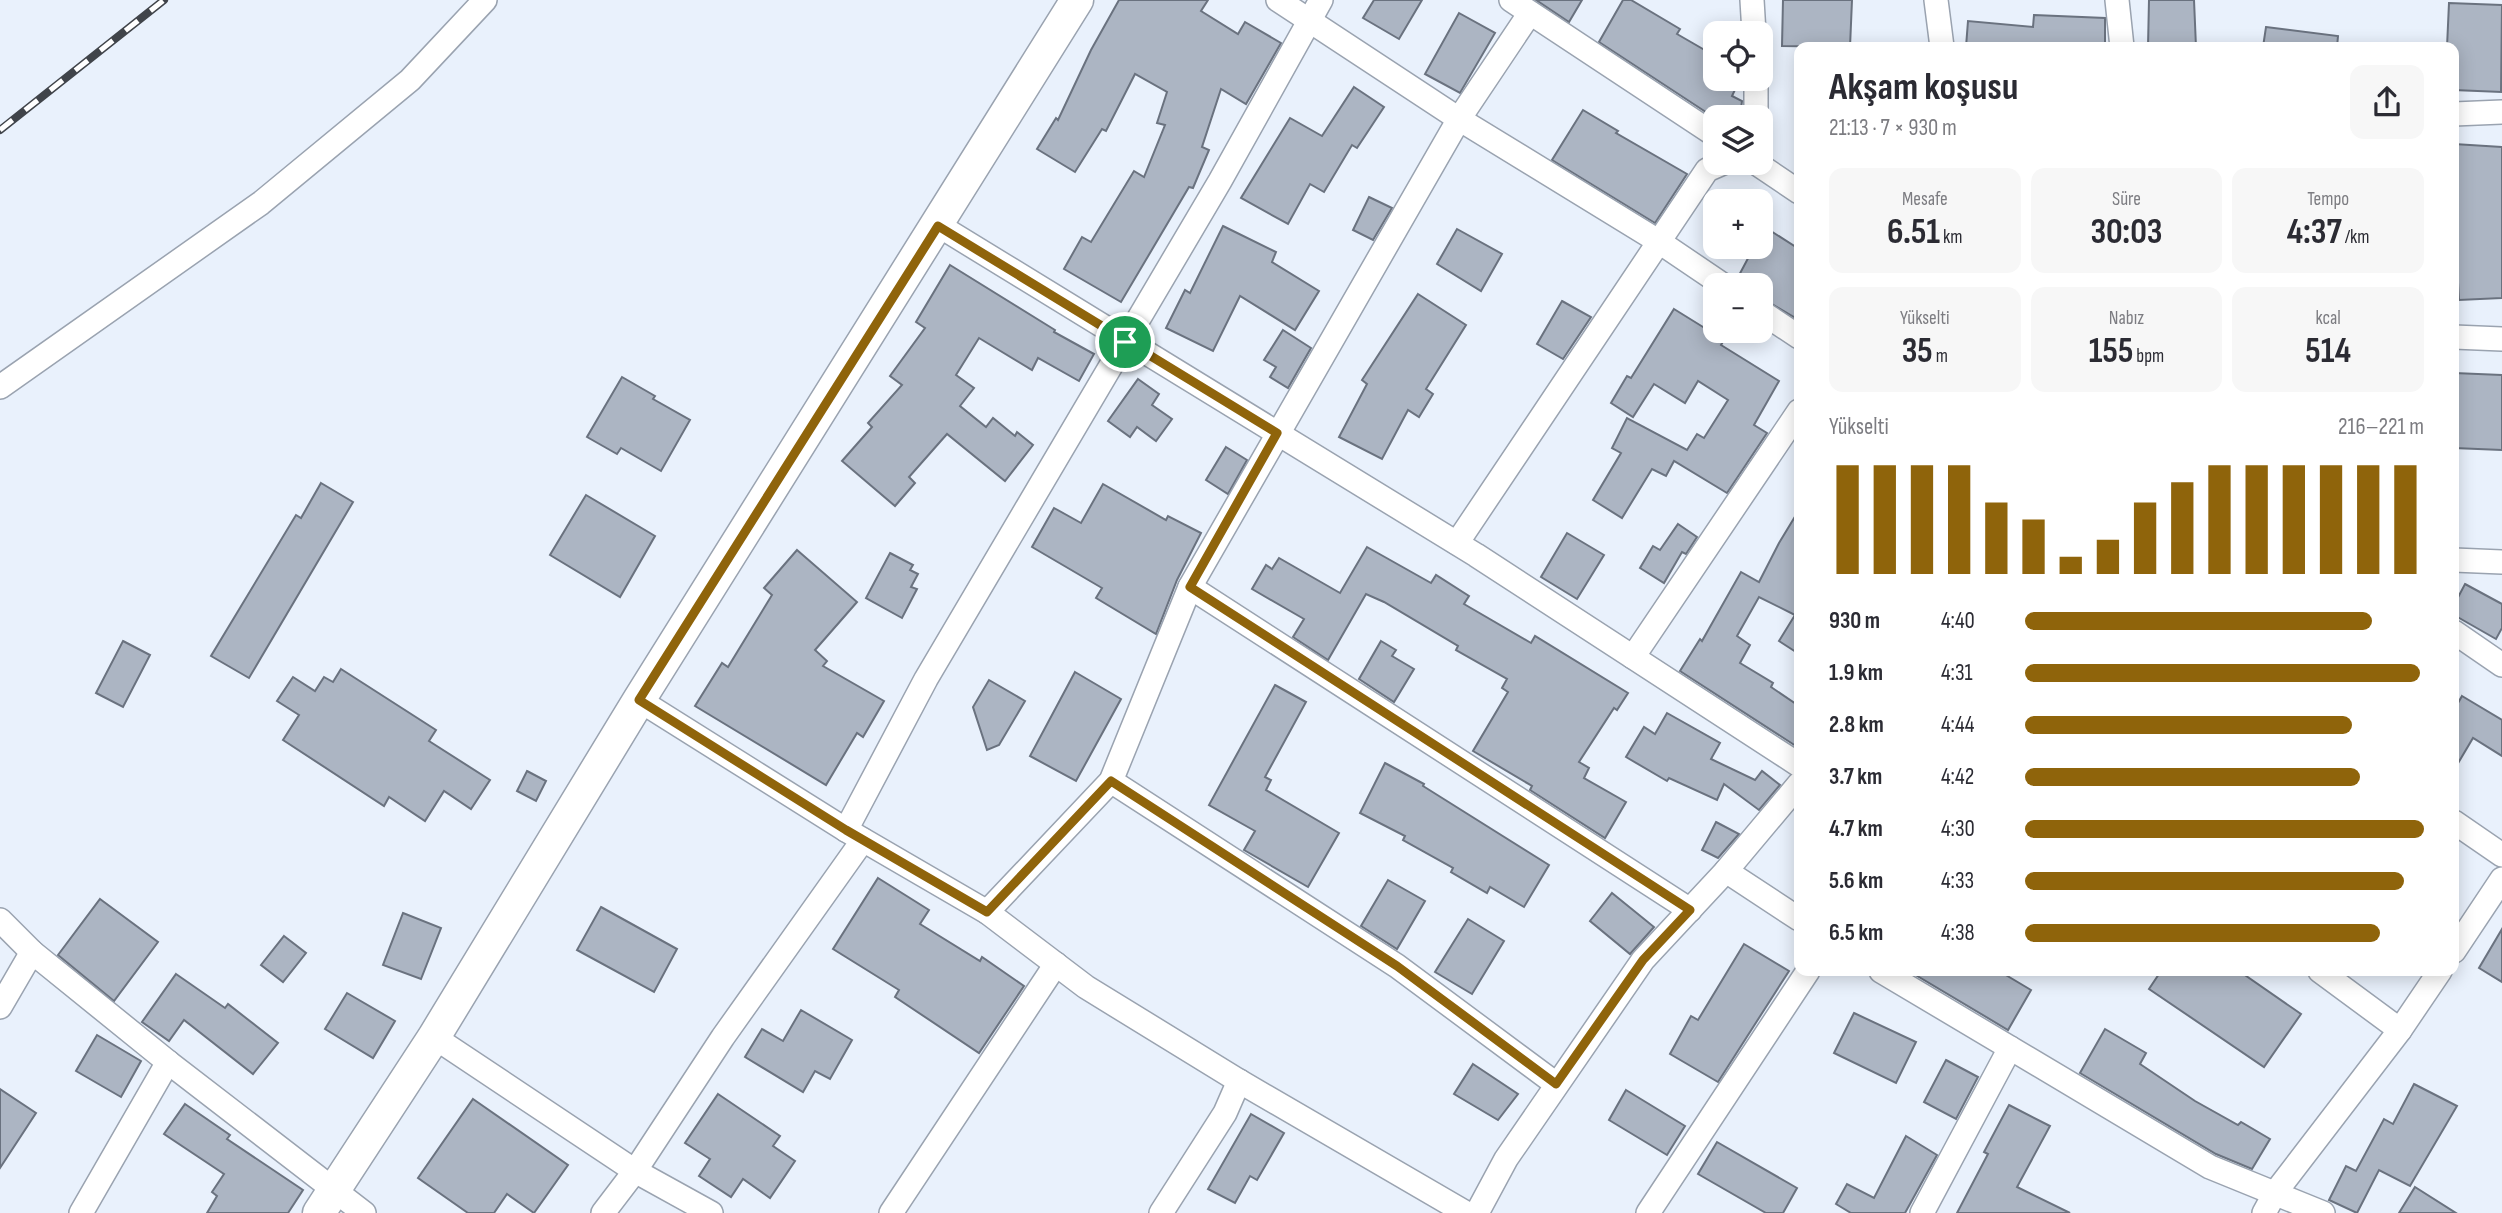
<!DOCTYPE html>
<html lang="tr">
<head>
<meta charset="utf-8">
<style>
	body { margin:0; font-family:"Sofia Sans Condensed",sans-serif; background:#f7f7f7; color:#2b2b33; height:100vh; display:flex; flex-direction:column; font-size:26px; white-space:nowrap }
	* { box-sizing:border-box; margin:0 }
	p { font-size:23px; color:#7c7c81 }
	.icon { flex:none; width:38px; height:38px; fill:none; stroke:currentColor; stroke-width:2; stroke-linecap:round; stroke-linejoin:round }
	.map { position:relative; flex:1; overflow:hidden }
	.panel { position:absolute; left:1794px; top:42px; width:665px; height:934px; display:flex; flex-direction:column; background:#fff; border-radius:14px; box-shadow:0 4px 18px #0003 }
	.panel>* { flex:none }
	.fabs { position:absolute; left:1703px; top:21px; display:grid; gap:14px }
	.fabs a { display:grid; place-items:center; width:70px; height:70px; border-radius:14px; background:#fff; box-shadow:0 4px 18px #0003; font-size:35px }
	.pin { position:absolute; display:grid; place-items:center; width:60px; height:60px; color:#fff; margin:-30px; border:4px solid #fff; border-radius:50%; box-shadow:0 2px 7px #0007 }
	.round { display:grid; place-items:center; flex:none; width:74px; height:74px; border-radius:14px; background:#f7f7f7 }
	.head { display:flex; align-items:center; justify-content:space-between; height:119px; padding:0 35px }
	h1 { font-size:38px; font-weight:700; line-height:52px }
	.figures { display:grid; grid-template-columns:repeat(3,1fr); gap:10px; height:119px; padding:7px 35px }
	.figures div { display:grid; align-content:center; border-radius:14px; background:#f7f7f7; text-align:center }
	.figures b { font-size:35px; font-weight:700 }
	.figures small { font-size:19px; font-weight:400 }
	.figures p { font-size:19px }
	.chart { height:196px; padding:14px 35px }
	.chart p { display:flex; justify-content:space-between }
	.chart svg { width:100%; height:126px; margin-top:7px; stroke:#8f640b; stroke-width:6 }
	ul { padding:0 35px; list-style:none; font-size:23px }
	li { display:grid; grid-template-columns:112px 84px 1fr; align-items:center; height:52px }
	li i { height:18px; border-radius:9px; background:#8f640b }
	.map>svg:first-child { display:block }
	.building { fill:#acb5c3; stroke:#6a727f; stroke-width:2 }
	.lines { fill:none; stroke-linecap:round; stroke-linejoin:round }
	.street-casing { stroke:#9aa3b0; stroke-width:26 }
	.secondary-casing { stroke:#9aa3b0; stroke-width:35 }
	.street { stroke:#fff; stroke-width:23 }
	.secondary { stroke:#fff; stroke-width:32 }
	.rail-casing { stroke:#40444a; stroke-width:8 }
	.rail { stroke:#fff; stroke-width:5; stroke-dasharray:16; stroke-linecap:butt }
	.route-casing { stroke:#fff; stroke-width:14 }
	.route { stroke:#8f640b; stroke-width:9 }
</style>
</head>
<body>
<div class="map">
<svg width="2502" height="1213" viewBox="0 0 2502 1213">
	<rect width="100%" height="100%" fill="#e9f1fc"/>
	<!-- building -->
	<g class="building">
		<path d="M1119,0H1208L1201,11L1238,34L1245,22L1281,43L1246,104L1221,89L1202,147L1209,150L1193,188L1189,187L1121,302L1064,269L1082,237L1091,242L1134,171L1144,177L1165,125L1157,123L1167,92L1135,74L1106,131L1102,129L1075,172L1037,149L1056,118L1058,120L1091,50Z"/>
		<path d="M1374,0H1422L1399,39L1363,18Z"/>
		<path d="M1536,0H1582L1569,22Z"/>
		<path d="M1623,0H1631L1680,29L1677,34L1715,56V79H1740L1732,96L1742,101L1740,117L1715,118L1599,42Z"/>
		<path d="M1783,0H1852L1850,47L1782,46Z"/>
		<path d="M2149,0H2194L2196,47H2148Z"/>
		<path d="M2449,3L2502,5L2501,92L2454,90V47H2447Z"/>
		<path d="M1459,13L1495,33L1460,93L1425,74Z"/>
		<path d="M2034,15L2105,18V47H1966L1968,21L2033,27Z"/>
		<path d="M2266,27L2338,36L2337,47H2263Z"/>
		<path d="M1354,87L1384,107L1357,148L1352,145L1324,192L1310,184L1288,224L1241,198L1290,118L1322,136Z"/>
		<path d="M1583,110L1618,131L1616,133L1687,174L1655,223L1552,160Z"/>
		<path d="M2454,144L2502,147V298L2459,300L2454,213Z"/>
		<path d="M1369,197L1392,208L1373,240L1353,230Z"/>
		<path d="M1760,224L1799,249V320L1760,297V285H1737L1736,281L1754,247H1760Z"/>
		<path d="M1223,226L1276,252L1272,262L1319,291L1295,330L1240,296L1213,351L1166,328L1185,290L1190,293Z"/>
		<path d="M1457,229L1502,254L1481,291L1437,264Z"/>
		<path d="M950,265L1055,330L1054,332L1094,354L1079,381L1038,358L1032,370L979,338L956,375L974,388L960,406L986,427L993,418L1015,436L1017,432L1033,445L1005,481L947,434L909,477L915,483L895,506L842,461L872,427L868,423L902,385L890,376L925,328L916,322Z"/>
		<path d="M1418,294L1466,325L1426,389L1433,394L1419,417L1408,410L1382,459L1339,437L1367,384L1362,380Z"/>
		<path d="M1562,301L1591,317L1563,359L1537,344Z"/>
		<path d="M1674,309L1724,340L1721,345L1779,381L1754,425L1767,433L1727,493L1674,461L1666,476L1652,469L1622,518L1593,500L1621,453L1612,448L1627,418L1687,450L1697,434L1704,438L1728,400L1698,381L1685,403L1654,384L1633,417L1611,403L1627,376L1631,378Z"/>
		<path d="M1283,330L1311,348L1288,388L1270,377L1276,367L1264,360Z"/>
		<path d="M2454,373L2502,375V450L2454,448Z"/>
		<path d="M622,377L655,396L653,399L690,420L661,471L621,448L617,454L587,437Z"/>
		<path d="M1138,379L1159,394L1152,405L1172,419L1156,441L1137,427L1130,437L1108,421Z"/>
		<path d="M1226,447L1247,460L1228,494L1206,480Z"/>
		<path d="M321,483L353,502L249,678L211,656L296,515L301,518Z"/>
		<path d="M1103,484L1166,520L1168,516L1201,533L1177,580L1156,634L1096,598L1102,588L1032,547L1054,508L1081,523Z"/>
		<path d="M586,495L655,536L620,597L550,555Z"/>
		<path d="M1799,510V654L1779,641L1795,615L1759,597L1737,636L1750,645L1740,663L1773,683L1771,687L1799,706V748L1680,671L1700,639L1702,641L1741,572L1759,582L1779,543Z"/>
		<path d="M1678,524L1697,537L1686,554L1682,552L1664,583L1640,568L1653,546L1660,550Z"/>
		<path d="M1567,533L1604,555L1577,599L1541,577Z"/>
		<path d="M1367,547L1431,583L1436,575L1469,596L1464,604L1531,643L1535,636L1628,693L1617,710L1614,708L1579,762L1589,768L1584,778L1626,802L1605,838L1530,790L1532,786L1473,751L1508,692L1502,688L1507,679L1456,650L1458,646L1384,602L1366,594L1328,660L1293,637L1304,619L1252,589L1266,565L1272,569L1279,558L1340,593Z"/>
		<path d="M797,550L857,602L815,650L827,661L823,666L884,701L863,737L857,733L826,785L695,706L722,663L728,667L772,595L764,588Z"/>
		<path d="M890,553L913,565L910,570L918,574L911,587L917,589L902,618L866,598Z"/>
		<path d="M2465,584L2502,604V628L2496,639L2454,615V605Z"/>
		<path d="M123,641L150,655L123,707L96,693Z"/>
		<path d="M1381,641L1396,650L1392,656L1414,669L1394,702L1359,679Z"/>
		<path d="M341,669L436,730L429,741L490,780L471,809L444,791L425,821L389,797L384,806L283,740L299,715L277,701L293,677L315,691L324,677L333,682Z"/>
		<path d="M1075,672L1121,699L1076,781L1030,756Z"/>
		<path d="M989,680L1025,701L999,745L987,750L973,707Z"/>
		<path d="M1275,685L1306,702L1265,777L1271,780L1266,790L1339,833L1308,887L1244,850L1255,831L1209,805Z"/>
		<path d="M2462,696L2502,720V756L2473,738L2454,770V710Z"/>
		<path d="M1667,713L1720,743L1711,759L1755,780L1762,771L1780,785L1759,810L1724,784L1717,800L1669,778L1667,781L1626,757L1644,727L1655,734Z"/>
		<path d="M1385,763L1424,784L1423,786L1549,865L1524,907L1490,887L1487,893L1451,872L1453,868L1403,840L1405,836L1360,813Z"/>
		<path d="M527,771L546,781L536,801L517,791Z"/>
		<path d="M1716,822L1739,834L1718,858L1702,850Z"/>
		<path d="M878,878L929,910L920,924L980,961L982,957L1024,986L979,1053L895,997L899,990L833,949Z"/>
		<path d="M1388,880L1425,901L1397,949L1361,926Z"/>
		<path d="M1612,893L1654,927L1630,954L1590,921Z"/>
		<path d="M100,899L158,942L114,1001L58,955Z"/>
		<path d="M601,907L677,949L654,992L577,950Z"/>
		<path d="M403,913L441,928L421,979L383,965Z"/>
		<path d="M1468,919L1504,941L1472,994L1435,972Z"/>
		<path d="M2502,929V982L2479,968Z"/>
		<path d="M284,936L306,953L283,982L261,965Z"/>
		<path d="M1744,944L1789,971L1718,1082L1670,1054L1691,1016L1698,1020Z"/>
		<path d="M1909,971H1999L2031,990L2008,1030Z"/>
		<path d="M2161,971H2239L2301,1014L2264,1067L2149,989Z"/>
		<path d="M176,974L225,1008L228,1004L278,1043L253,1074L184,1020L169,1041L142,1022Z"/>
		<path d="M347,993L395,1021L373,1058L325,1029Z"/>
		<path d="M801,1010L852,1040L830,1079L815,1071L803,1092L745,1057L762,1029L783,1041Z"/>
		<path d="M1854,1013L1916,1042L1896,1083L1834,1053Z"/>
		<path d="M2105,1029L2146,1053L2140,1064L2195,1101L2238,1125L2241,1122L2270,1139L2252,1169L2216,1154L2080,1073Z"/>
		<path d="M97,1035L141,1061L121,1097L76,1071Z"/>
		<path d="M1946,1060L1978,1077L1956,1119L1924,1102Z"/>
		<path d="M1473,1064L1518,1094L1498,1120L1454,1094Z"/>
		<path d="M2414,1084L2457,1106L2410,1186L2379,1170L2357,1213L2329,1200L2346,1166L2356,1171L2384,1119L2393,1124Z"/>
		<path d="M0,1089L36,1113L0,1168Z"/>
		<path d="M1626,1090L1685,1126L1667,1155L1609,1120Z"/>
		<path d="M718,1094L780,1136L773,1146L795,1161L770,1198L743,1179L731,1197L699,1176L710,1159L685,1143Z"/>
		<path d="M473,1099L568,1165L534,1213L507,1194L494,1213H468L418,1178Z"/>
		<path d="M185,1104L230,1135L227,1139L303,1190L288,1213H207L217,1196L212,1192L224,1174L164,1134Z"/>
		<path d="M2009,1105L2050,1126L2017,1187L2070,1213H1957L1988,1154L1984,1152Z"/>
		<path d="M1251,1114L1284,1133L1257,1180L1250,1176L1235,1203L1208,1189Z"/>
		<path d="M1906,1136L1937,1155L1905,1213H1851L1836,1204L1847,1184L1874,1198Z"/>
		<path d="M1717,1142L1797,1188L1783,1213H1766L1698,1174Z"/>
		<path d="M2415,1187L2456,1213H2399Z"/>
	</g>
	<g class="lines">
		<!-- street casing -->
		<g class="street-casing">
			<g id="street">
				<path d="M1278,0L1459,119L1658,241L1723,285"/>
				<path d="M1511,0L1715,135"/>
				<path d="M1752,0L1754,33"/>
				<path d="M1936,0L1942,47"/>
				<path d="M2117,0L2122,47"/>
				<path d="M2454,114L2502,112"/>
				<path d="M1756,117V79"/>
				<path d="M1756,163L1799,192"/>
				<path d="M938,225L1476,555L1799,765"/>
				<path d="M1760,311L1799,337"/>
				<path d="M2454,337L2502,339"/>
				<path d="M0,387L261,203L410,80L485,0"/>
				<path d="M1457,543L1707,170L1723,163"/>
				<path d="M2454,560L2502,562"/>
				<path d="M1190,587L1690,910"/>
				<path d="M2454,632L2502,665"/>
				<path d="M1633,657L1799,411"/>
				<path d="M639,700L846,830L987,912L1086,987L1239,1081L1466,1213"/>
				<path d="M1111,781L1397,966L1556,1084"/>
				<path d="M2454,822L2502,855"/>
				<path d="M846,830L926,679L1220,181L1321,0"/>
				<path d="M1726,871L1799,919"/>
				<path d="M987,912L1111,781L1190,587L1459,119L1530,13"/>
				<path d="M0,920L32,952L168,1062L364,1213"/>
				<path d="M2454,951L2502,879"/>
				<path d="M1881,971L2210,1167L2323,1213"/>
				<path d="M2320,971L2400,1030"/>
				<path d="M0,1007L32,952"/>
				<path d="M434,1037L635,1171L711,1213"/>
				<path d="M81,1213L168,1062"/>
				<path d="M603,1213L635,1171L723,1037L863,840"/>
				<path d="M891,1213L1056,964"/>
				<path d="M1161,1213L1225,1113L1239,1081"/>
				<path d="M1477,1213L1506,1159L1643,960L1726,871L1799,784"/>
				<path d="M1648,1213L1808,971"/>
				<path d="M1922,1213L2010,1048"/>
				<path d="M2264,1213L2275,1193L2400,1030L2440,971"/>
			</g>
		</g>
		<!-- secondary casing -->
		<g class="secondary-casing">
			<path id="secondary" d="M319,1213L434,1037L639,700L1077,0"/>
		</g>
		<!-- street -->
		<use href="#street" class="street"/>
		<!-- secondary -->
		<use href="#secondary" class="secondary"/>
		<!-- rail casing -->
		<g class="rail-casing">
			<path id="rail" d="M0,130L164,0"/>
		</g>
		<!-- rail -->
		<use href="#rail" class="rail"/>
	</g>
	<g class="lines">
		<!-- route casing -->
		<g class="route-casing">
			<path id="route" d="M938,226L1277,433L1190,587L1690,910L1643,960L1556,1084L1397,966L1111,781L987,912L846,830L639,700Z"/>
		</g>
		<!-- route -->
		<use href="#route" class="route"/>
	</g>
</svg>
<div class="fabs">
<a><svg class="icon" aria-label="locate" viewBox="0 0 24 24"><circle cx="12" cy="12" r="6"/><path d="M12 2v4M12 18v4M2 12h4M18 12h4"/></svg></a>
<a><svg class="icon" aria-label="layers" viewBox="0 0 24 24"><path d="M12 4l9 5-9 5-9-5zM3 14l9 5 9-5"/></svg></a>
<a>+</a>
<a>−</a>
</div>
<div class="pin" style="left:1125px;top:342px;background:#1e9e55"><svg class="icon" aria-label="arrive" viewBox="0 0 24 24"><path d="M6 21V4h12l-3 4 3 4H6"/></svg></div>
<section class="panel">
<div class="head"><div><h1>Akşam koşusu</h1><p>21:13 · 7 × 930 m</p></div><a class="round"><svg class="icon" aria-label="share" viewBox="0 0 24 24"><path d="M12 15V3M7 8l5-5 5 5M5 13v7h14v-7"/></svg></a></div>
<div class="figures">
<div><p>Mesafe</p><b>6.51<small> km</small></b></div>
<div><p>Süre</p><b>30:03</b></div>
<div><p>Tempo</p><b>4:37<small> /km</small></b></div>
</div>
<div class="figures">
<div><p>Yükselti</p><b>35<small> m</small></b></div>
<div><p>Nabız</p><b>155<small> bpm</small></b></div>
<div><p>kcal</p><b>514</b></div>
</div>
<div class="chart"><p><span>Yükselti</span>216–221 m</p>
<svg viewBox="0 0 160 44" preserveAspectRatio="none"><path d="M5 44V6M15 44V6M25 44V6M35 44V6M45 44V19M55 44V25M65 44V38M75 44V32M85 44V19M95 44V12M105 44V6M115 44V6M125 44V6M135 44V6M145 44V6M155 44V6"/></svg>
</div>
<ul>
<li><b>930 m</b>4:40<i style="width:87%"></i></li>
<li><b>1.9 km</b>4:31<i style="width:99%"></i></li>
<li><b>2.8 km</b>4:44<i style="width:82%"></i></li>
<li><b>3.7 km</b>4:42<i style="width:84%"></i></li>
<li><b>4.7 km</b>4:30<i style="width:100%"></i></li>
<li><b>5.6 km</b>4:33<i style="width:95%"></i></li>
<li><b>6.5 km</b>4:38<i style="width:89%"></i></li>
</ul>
</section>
</div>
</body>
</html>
